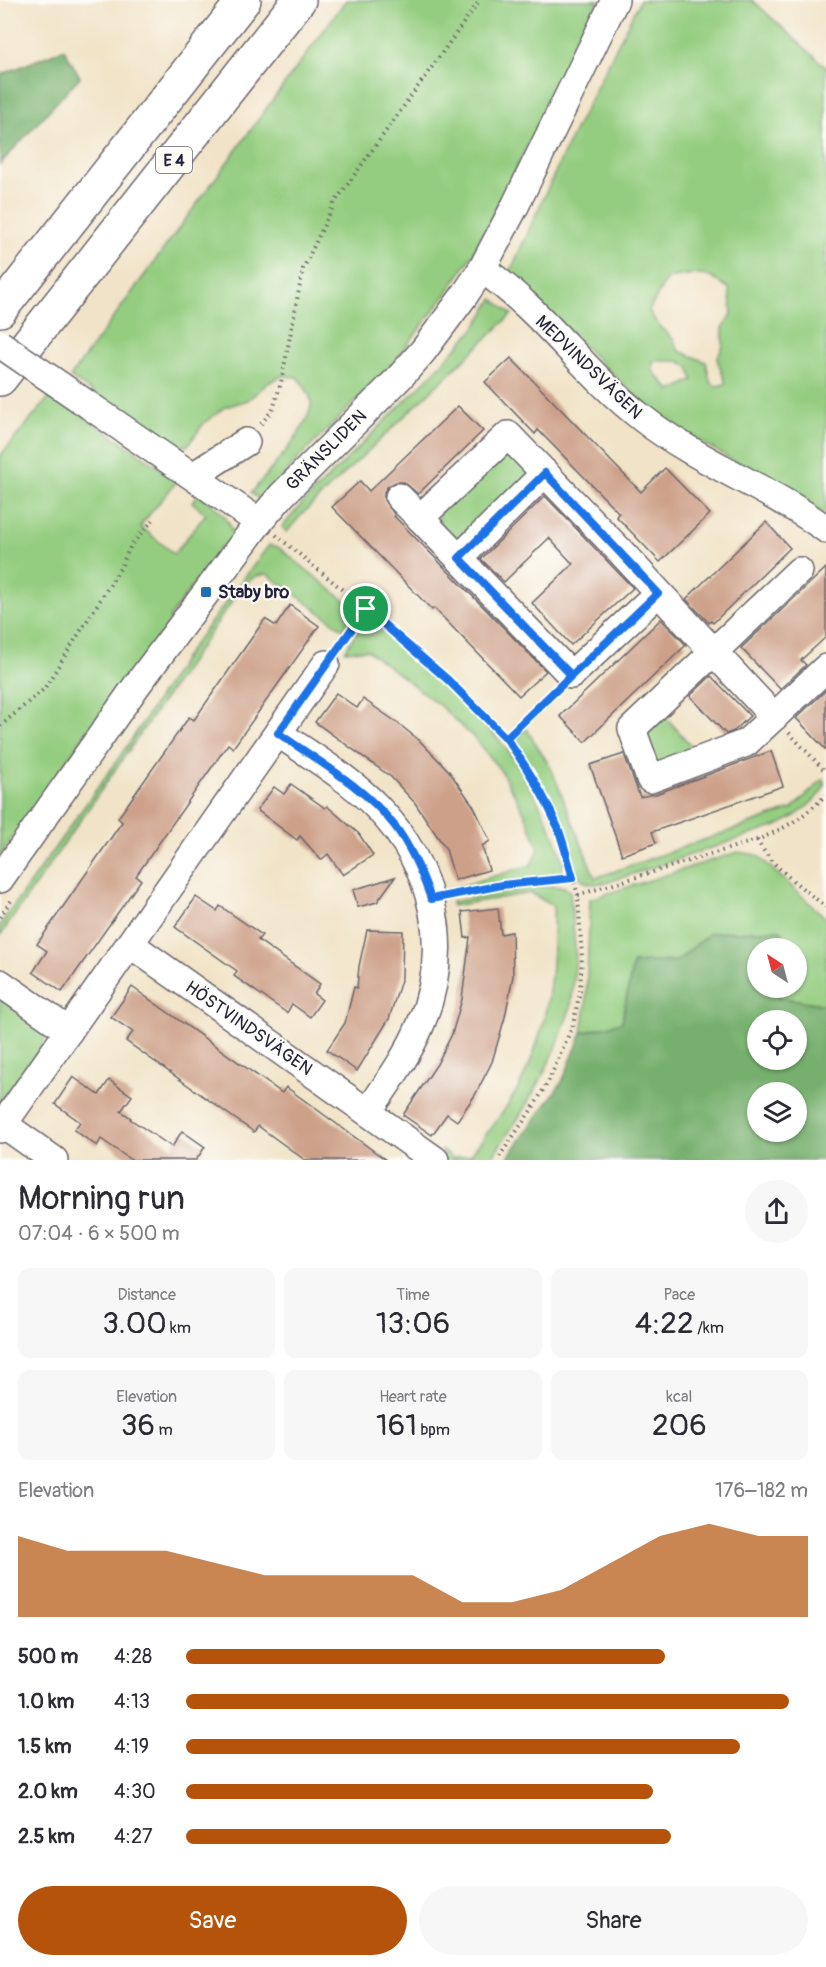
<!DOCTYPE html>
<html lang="en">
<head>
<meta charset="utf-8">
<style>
	body { margin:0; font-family:Pangolin,sans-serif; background:#f7f7f7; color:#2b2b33; height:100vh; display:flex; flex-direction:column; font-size:22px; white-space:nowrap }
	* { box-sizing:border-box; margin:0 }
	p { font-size:20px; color:#7c7c81 }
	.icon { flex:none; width:33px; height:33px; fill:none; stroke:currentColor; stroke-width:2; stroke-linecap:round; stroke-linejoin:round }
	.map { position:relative; height:1160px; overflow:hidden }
	.panel { display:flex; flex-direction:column; background:#fff; flex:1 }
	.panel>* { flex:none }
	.needle { width:39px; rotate:324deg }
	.fabs { position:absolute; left:747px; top:938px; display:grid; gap:12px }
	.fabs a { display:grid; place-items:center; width:60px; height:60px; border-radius:50%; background:#fff; box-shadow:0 2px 4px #0004; font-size:30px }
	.pin { position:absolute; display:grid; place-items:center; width:51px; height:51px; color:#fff; margin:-26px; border:3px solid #fff; border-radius:50%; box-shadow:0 2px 6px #0007 }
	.round { display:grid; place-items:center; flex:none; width:63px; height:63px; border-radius:32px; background:#f7f7f7 }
	.head { display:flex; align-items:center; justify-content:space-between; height:102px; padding:0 18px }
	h1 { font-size:33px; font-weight:600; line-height:45px }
	.figures { display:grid; grid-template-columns:repeat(3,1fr); gap:9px; height:102px; padding:6px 18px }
	.figures div { display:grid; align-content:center; border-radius:12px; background:#f7f7f7; text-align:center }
	.figures b { font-size:30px; font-weight:600 }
	.figures small { font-size:16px; font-weight:400 }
	.figures p { font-size:16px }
	.chart { height:168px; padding:12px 18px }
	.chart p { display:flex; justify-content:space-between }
	.chart svg { width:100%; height:108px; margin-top:6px; fill:#b45309; opacity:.7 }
	.action { display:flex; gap:12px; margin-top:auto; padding:12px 18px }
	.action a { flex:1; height:69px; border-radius:36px; background:#b45309; color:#fff; font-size:24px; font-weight:600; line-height:69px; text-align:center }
	.action a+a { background:#f7f7f7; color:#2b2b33 }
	ul { padding:0 18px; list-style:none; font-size:20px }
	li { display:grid; grid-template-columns:96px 72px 1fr; align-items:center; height:45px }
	li i { height:15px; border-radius:8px; background:#b45309 }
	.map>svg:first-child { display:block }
	.green { fill:#94cd80; stroke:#5b785e; stroke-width:1.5; fill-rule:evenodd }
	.forest { fill:#77b06e; stroke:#4c6954; stroke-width:1.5; fill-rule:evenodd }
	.building { fill:#cda089 }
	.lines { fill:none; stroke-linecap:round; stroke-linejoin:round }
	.minor-casing { stroke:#6a666c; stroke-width:30 }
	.highway-casing { stroke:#6a666c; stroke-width:36 }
	.path { stroke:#6a666c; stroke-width:4; stroke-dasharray:1.5 4.5; stroke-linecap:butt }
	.minor { stroke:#fff; stroke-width:27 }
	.highway { stroke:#fff; stroke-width:33 }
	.minor-bridge-casing { stroke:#6a666c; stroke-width:30; stroke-linecap:butt }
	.minor-bridge { stroke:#fff; stroke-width:27 }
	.route-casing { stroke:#fff; stroke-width:12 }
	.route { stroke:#1a73e8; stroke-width:8 }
	.poi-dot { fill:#1f6fb2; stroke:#fdfcf7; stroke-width:2 }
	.labels { text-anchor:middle; stroke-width:4.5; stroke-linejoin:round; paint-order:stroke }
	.shield { fill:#fdfcf7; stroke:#646373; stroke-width:1.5 }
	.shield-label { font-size:16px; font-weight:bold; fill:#22223b }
	.street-label { font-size:18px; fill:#22223b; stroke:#fdfcf7 }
	.poi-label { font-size:18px; font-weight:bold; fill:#22223b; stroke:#fdfcf7; text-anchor:start }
</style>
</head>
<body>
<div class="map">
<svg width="826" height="1160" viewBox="0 0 826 1160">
	<rect width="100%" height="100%" fill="#fdfcf7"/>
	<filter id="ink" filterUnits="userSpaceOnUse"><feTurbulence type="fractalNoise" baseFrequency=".0167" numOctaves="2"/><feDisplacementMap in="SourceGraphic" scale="12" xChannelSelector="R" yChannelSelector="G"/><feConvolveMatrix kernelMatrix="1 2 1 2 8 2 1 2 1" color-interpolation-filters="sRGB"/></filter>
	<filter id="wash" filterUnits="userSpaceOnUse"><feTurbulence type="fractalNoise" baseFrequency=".008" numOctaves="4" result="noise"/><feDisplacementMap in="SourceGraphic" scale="24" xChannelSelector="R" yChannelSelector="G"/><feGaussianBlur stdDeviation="1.35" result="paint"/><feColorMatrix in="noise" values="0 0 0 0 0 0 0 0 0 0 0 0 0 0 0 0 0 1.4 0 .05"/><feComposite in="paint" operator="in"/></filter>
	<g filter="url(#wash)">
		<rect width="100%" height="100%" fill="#f1e3c7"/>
		<!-- green -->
		<g class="green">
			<path d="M346,0H599L474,253L444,297L398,357L362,395L299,458L262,501L251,493C266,475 314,423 311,401C310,392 302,384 297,377L282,376L268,383L248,400L225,407L204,423L188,445L177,448L70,377Z"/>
			<path d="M640,0H752L826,67V515L655,415L509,274L567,146ZM692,274L708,276L729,288L732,314L723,328V346L717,359L726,384L716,386L710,381L706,362L679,351L673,339L659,326L649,311L667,278ZM653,361H679L689,367L693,380L671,391L653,371Z"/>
			<path d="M493,299L512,314L302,514L287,532L282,527L302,504L432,374L474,329Z"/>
			<path d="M52,394L178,480L140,526L174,554L206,514L192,502L199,494C215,506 230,516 234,538L228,552L221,547L169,618L175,624L158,637L81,740L0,856V456Z"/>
			<path d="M507,449L539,474L460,552L441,533L438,514Z"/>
			<path d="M269,545L278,547L353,607V615L343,629L267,574L256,576L244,584L0,936V925L130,742L187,654Z"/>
			<path d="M369,621L376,624C426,669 484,712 521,770C533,791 544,813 554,835C557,843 563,857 563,866C563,871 559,873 555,876L441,892L531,865L539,849L525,814L501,771L474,738L439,705L367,650L345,651L358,629Z"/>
			<path d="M659,709L698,754L655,769L639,728Z"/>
			<path d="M526,728L551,768L595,878L792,809L823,779L825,785C817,802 794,818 777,826L609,882L594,884L585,882L577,874L558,818L540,781L518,746L516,739Z"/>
			<path d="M738,852L757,855L826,918V1005L778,997L782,987H796V948H789L781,930L710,933L677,961L633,963L622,1022L582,1033L586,1004L590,899Z"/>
			<path d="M550,886L564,887L570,891L576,958L571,1006L556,1048L540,1081L518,1119L490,1160H442V1150L453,1158L471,1155C486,1133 506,1111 518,1088C549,1030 555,970 553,906L531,893L452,906L451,902L528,888Z"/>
			<path d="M0,997L42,1028L45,1036L42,1046L0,1104Z"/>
		</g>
		<!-- forest -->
		<g class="forest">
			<path d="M64,49L80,77L0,164V75Z"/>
			<path d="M781,930L789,948H758V987H782L778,997L826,1005V1160H506L562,1082L582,1033L622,1022L633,963L677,961L710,933ZM758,1020H796V1059H758ZM758,1092H796V1131H758Z"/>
		</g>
		<g id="blocks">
			<!-- building -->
			<g class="building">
				<path d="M511,358L641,492L665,468L710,514L660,562L616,516L619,513L588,481L538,430L535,434L485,382Z"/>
				<path d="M458,406L483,431L418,494L404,482H396L388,486L384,492V500L395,515L394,516L546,671L519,696L434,608L432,610L332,507L360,481L369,491Z"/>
				<path d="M545,496L633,588L571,645L532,603L573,564L549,538L504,582L481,559Z"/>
				<path d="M766,522L790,548L713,623L711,621L709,623L686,599Z"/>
				<path d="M826,568V637L801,660L806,665L780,689L741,648Z"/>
				<path d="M290,605L319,626L233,748L228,744L136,876L141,880L62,992L33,972L47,951L37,944L122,822L118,818L189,717L194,720L265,619L276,626Z"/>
				<path d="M661,619L686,645L585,742L560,716Z"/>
				<path d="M711,676L750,716L734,731L726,734L690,696Z"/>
				<path d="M826,690V750L796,718Z"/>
				<path d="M336,693L357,708L363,699L395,721L419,740L449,771L474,807L490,841L482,846L489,870L455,880L446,849L415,803L391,777L315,722Z"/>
				<path d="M771,751L783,786L652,832L656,843L622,855L590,765L624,754L640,797L656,794Z"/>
				<path d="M291,784L325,808L327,806L359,834L373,855L343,875L328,854L321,860L300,836L297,840L257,810L274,787L284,794Z"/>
				<path d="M395,877L377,902L358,907L353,890Z"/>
				<path d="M196,897L217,911L220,906L262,935L258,940L320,984L314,994L322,1000L310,1017L292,1004L287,1013L234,976L237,971L175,927Z"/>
				<path d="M498,908L501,934L512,932L513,976L505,1017L492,1062L475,1095L457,1121L447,1114L432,1135L403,1115L437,1064L452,1034L462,999L470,937L465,938L462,912Z"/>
				<path d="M367,930L403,931L402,977L389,1019L357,1071L327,1050L345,1023L354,987L357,988L359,966Z"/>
				<path d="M132,987L282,1093L286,1087L386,1160H305L258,1126L254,1132L224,1111L126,1041L133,1032L111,1017Z"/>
				<path d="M73,1077L99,1095L109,1080L132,1096L121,1111L131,1118L130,1119L172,1147L182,1131L205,1147L196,1160H131L101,1139L97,1146L74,1130L80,1122L55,1104Z"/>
			</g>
		</g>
	</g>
	<g filter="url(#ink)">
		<use href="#blocks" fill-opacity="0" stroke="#6a666c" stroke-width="1.5"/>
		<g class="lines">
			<!-- minor casing -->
			<g class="minor-casing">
				<g id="minor">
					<path d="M482,269C542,310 584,373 642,418C698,462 768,487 826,529"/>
					<path d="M90,406L259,522"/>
					<path d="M193,476L246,442"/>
					<path d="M399,497L420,518"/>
					<path d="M459,558L545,473"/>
					<path d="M799,571L632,729L650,779L746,743L826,668"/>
					<path d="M658,593L571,675L420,518L508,435L620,551L774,717"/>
					<path d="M278,733C311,756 349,778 377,807C435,867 453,949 420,1026C407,1057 387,1084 368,1112"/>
					<path d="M0,879L137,685L259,522L282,495L400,377L423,351L464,296L482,269L515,206L615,0"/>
					<path d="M130,944L435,1160"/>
					<path d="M0,983L69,1031"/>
					<path d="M3,1124L54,1160"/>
					<path d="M0,1129L326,664"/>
				</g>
			</g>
			<!-- highway casing -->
			<g class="highway-casing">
				<g id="highway">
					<path d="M0,310L244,0"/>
					<path d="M0,379L299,0"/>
				</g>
			</g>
			<!-- path -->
			<g class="path">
				<path d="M261,424L273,409L281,383L303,269L335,202L480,0"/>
				<path d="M276,535L401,638L448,680L506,738L535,781L558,828L578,895L582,957L580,991L573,1025L549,1080L534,1106L497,1160"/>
				<path d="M339,647L366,609"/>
				<path d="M0,726L44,689L121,567L131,545L153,520"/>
				<path d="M789,733L826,772"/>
				<path d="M506,738L555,691"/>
				<path d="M757,840C772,868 802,887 826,907"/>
				<path d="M453,895L502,885L573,878"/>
				<path d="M578,895L757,840C786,828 804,817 826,795"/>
				<path d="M0,917L12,899"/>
			</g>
			<!-- minor -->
			<use href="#minor" class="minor"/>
			<!-- highway -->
			<use href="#highway" class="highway"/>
			<!-- minor-bridge casing -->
			<g class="minor-bridge-casing">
				<path id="minor-bridge" d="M0,344L90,406"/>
			</g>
			<!-- minor-bridge -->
			<use href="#minor-bridge" class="minor-bridge"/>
		</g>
	</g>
	<g class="lines" filter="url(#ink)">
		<!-- route casing -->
		<g class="route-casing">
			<path id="route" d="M366,609L278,733C318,761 364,787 394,825C411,847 422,873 431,899L502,885L573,878C568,861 564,844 558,828C545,796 526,766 506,738L658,593L545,473L459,558L571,675L506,738L448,680L366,609"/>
		</g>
		<!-- route -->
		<use href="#route" class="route"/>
	</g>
	<!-- markers -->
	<rect class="poi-dot" x="200" y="586" width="12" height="12" rx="3"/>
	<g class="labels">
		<!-- shield labels -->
		<rect class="shield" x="156" y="147" width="36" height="26" rx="4.5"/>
		<g class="shield-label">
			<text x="174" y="166">E 4</text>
		</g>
		<!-- street labels -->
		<g class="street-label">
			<text transform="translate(589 367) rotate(44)" y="6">MEDVINDSVÄGEN</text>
			<text transform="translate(326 450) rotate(-45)" y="6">GRÄNSLIDEN</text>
			<text transform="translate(249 1028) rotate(35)" y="6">HÖSTVINDSVÄGEN</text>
		</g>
		<!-- poi labels -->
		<g class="poi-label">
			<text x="218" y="598">Staby bro</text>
		</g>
	</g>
</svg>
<div class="fabs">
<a><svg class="needle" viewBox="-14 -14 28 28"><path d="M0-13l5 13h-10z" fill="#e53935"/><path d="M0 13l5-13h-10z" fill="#7c7c81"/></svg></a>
<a><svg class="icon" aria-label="locate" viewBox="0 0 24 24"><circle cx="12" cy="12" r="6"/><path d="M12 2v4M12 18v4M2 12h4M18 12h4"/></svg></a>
<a><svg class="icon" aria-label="layers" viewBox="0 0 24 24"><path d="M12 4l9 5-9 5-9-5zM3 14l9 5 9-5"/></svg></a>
</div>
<div class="pin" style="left:366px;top:609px;background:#1e9e55"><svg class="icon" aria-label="arrive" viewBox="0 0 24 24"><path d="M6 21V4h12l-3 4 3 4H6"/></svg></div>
</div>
<section class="panel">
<div class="head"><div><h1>Morning run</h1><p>07:04 · 6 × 500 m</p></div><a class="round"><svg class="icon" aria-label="share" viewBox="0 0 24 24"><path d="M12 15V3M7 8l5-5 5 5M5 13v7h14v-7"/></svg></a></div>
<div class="figures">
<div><p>Distance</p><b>3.00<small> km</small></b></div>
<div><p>Time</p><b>13:06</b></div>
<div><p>Pace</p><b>4:22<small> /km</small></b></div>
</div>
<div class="figures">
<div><p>Elevation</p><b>36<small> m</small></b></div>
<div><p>Heart rate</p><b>161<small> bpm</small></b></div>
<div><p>kcal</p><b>206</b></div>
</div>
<div class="chart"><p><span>Elevation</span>176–182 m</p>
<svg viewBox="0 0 160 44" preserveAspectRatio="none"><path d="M0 44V11L10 17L20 17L30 17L40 22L50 27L60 27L70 27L80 27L90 38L100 38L110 33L120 22L130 11L140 6L150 11L160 11V44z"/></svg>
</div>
<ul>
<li><b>500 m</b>4:28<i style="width:77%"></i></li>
<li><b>1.0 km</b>4:13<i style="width:97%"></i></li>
<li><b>1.5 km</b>4:19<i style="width:89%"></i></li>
<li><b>2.0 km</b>4:30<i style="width:75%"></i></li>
<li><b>2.5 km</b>4:27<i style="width:78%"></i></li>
</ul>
<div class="action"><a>Save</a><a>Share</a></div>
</section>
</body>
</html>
